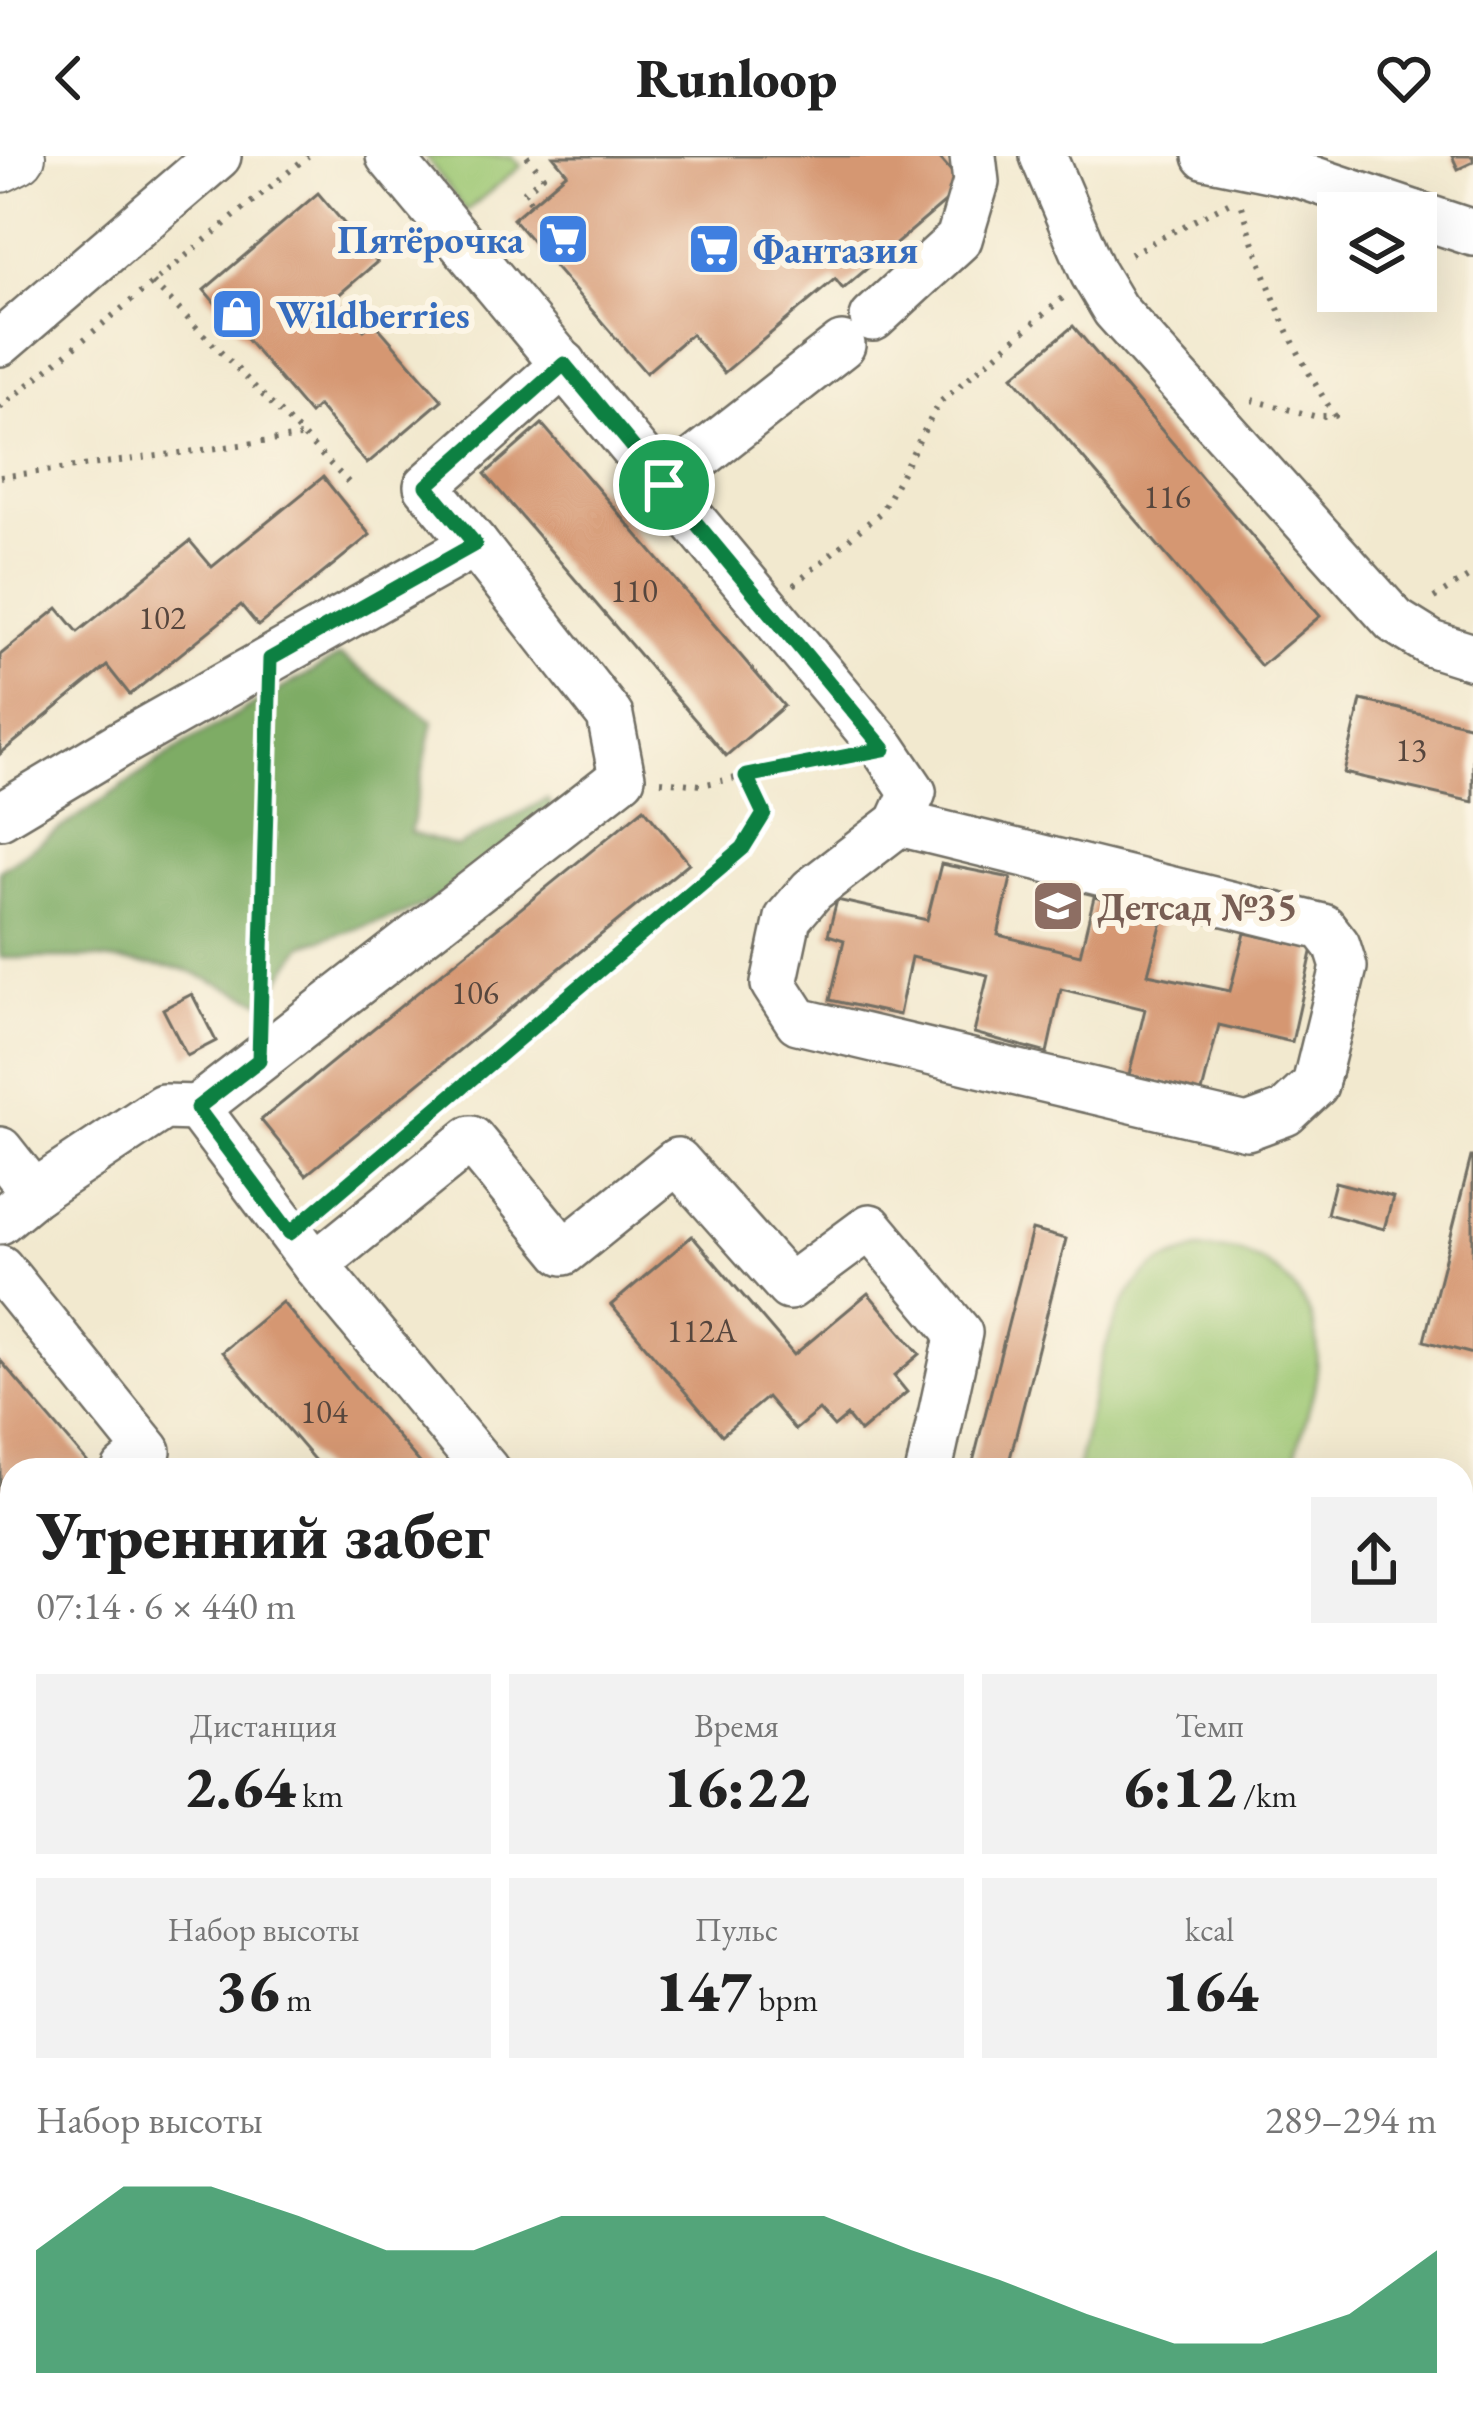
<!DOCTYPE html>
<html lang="ru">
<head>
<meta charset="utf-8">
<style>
	body { margin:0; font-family:"EB Garamond",serif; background:#f2f2f2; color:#222; height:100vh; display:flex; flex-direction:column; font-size:45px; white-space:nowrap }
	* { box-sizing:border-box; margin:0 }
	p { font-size:39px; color:#767676 }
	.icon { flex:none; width:66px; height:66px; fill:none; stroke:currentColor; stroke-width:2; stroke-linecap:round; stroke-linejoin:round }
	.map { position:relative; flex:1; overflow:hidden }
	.side { position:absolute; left:0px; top:1302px; width:1473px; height:975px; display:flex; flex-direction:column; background:#fff; border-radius:36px 36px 0 0; box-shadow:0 12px 48px #0002 }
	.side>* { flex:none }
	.fabs { position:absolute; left:1317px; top:36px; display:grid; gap:24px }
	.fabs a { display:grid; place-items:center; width:120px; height:120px; border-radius:0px; background:#fff; box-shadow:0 12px 48px #0002; font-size:60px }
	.pin { position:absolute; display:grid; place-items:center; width:102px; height:102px; color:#fff; margin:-51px; border:6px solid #fff; border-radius:50%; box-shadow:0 3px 12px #0007 }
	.round { display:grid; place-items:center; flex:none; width:126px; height:126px; border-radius:0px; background:#f2f2f2 }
	.summary { display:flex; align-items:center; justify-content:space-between; height:204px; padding:0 36px }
	h1 { font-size:66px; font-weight:800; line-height:90px }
	.metrics { display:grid; grid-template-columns:repeat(3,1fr); gap:18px; height:204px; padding:12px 36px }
	.metrics div { display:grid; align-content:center; border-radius:0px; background:#f2f2f2; text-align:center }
	.metrics b { font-size:60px; font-weight:800 }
	.metrics small { font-size:33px; font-weight:400 }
	.metrics p { font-size:33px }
	.chart { height:336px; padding:24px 36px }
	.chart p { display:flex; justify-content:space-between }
	.chart svg { width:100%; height:216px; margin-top:12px; fill:#0b8043; opacity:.7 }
	header { display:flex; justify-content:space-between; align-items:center; height:156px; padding:0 36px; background:#fff; font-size:54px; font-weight:800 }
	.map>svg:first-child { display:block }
	.green { fill:#9dc773; stroke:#64794f; stroke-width:3 }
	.forest { fill:#7eac65; stroke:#546c48; stroke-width:3 }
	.building { fill:#d59772 }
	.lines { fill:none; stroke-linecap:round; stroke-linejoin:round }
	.minor-casing { stroke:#716e64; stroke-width:50 }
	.major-casing { stroke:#716e64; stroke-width:58 }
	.path { stroke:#716e64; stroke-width:6; stroke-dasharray:3 9; stroke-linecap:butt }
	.minor { stroke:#fff; stroke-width:45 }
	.major { stroke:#fff; stroke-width:54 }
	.route-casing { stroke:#fff; stroke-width:24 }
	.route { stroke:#0b8043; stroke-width:15 }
	.labels { text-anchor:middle; stroke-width:12; stroke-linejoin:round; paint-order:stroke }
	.number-label { font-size:33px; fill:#56463d }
	.shop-label { font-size:39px; font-weight:bold; fill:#366cbe; stroke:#fcf5e5; text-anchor:start }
	.education-label { font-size:39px; font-weight:bold; fill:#785e54; stroke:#fcf5e5; text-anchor:start }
</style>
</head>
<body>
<header><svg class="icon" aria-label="back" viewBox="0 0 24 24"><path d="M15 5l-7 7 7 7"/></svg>Runloop<svg class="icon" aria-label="heart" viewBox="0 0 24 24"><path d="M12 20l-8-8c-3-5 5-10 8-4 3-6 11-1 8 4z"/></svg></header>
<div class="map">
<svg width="1473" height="2275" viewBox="0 0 1473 2275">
	<rect width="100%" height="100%" fill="#fcf5e5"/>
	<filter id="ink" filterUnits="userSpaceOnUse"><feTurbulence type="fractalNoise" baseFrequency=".00833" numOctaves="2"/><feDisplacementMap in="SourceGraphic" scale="24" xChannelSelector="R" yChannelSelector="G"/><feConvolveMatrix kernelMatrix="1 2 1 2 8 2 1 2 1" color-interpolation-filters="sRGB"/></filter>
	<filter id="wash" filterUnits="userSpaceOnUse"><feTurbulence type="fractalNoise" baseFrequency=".004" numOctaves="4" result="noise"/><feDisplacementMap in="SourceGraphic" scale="48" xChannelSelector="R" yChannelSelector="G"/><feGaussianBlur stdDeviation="2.7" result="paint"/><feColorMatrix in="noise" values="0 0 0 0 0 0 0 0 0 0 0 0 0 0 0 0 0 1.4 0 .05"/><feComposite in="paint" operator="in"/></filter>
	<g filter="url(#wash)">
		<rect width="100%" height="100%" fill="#f2e9cf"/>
		<!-- green -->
		<g class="green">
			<path d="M425,0H512L521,10L466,55Z"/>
			<path d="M1197,1093C1212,1094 1230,1092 1243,1097C1282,1111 1312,1144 1317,1186C1322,1226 1301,1275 1291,1314H1077C1092,1254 1103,1139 1161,1107C1172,1101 1186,1098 1197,1093Z"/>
		</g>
		<!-- forest -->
		<path class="forest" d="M340,500L433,565L410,677L457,691L547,643L576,683L401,759L303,789L265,847L183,813L94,802H0V714L186,587Z"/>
		<g id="blocks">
			<!-- building -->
			<g class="building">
				<path d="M553,0H938L964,30L843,133L835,123L724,217L691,178L646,217L513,63L567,17Z"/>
				<path d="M1452,0H1473V6L1458,13Z"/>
				<path d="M318,37L377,106L335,142L364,174L374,166L442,244L367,308L318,250L310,258L204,134Z"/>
				<path d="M1336,101L1338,102V133L1329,131Z"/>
				<path d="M1073,170L1320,460L1261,510L1013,220Z"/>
				<path d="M542,268L784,550L726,600L485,318Z"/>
				<path d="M323,321L370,379L258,470L241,449L130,539L107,510L0,598V499L58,452L78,476L190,385L212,411Z"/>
				<path d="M1361,544L1473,570V646L1344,617Z"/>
				<path d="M644,652L689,707L306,1019L261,964Z"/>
				<path d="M941,708L1011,722L998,779L1080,799L1094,741L1164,758L1148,818L1230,835L1245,777L1313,792L1292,886L1219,869L1202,936L1129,919L1145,853L1061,833L1047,897L974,877L988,819L911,801L899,859L830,844L844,784L828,779L837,744L927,764Z"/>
				<path d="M192,838L216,885L187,900L163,853Z"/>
				<path d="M1471,1001H1473V1198L1424,1185Z"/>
				<path d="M1335,1026L1393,1041L1384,1073L1327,1058Z"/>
				<path d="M1032,1074L1066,1083L1007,1314H971Z"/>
				<path d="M692,1080L794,1199L868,1137L920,1198L894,1220L907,1236L860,1276L847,1260L834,1271L819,1254L795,1274L767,1241L722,1279L611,1149Z"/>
				<path d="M282,1146L426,1314H323L222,1196Z"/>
				<path d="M0,1204L88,1307L80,1314H12V1365L0,1352Z"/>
				<path d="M1461,1469L1473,1472V1540L1461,1537Z"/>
				<path d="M1461,1708L1473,1711V1848L1463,1886Z"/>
				<path d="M0,1727L12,1730V1836L0,1834Z"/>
				<path d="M1461,1916L1473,1920V2006L1461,2003Z"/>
				<path d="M1465,2119L1473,2121V2275H1426L1429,2265H1461V2136Z"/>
				<path d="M68,2265H141L138,2275H102Z"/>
				<path d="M222,2265H299L296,2275H219Z"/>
				<path d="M360,2265H542L540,2275H384Z"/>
				<path d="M719,2265H806L803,2275H717Z"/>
			</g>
		</g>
	</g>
	<g filter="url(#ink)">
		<use href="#blocks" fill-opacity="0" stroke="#716e64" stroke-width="3"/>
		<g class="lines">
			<!-- minor casing -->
			<g class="minor-casing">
				<g id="minor">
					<path d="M389,0L884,593L913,636L899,667L1323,771L1337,789L1344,811L1315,929L1285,957L1247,971L798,865L774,828L788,762L812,734L899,667"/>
					<path d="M1043,0L1093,117L1115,154L1395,465L1432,488L1473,501"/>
					<path d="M1206,0L1303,20L1413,57"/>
					<path d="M1416,58L1473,77"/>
					<path d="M873,162L959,83L976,26L973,0"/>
					<path d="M0,187L218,0"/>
					<path d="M664,329L842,189"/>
					<path d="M475,388L427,330L564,208"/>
					<path d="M0,660L122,587L475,388L610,560L622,621L197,952L163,951L34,1037L0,1065"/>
					<path d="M197,952L315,1109L486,1314"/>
					<path d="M0,994L34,1037"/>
					<path d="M315,1109L471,983L564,1096L677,1005L789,1131L870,1071L959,1177L929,1314"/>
					<path d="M0,1112L148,1295L125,1314"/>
					<path d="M0,1402L8,1412L0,1421"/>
					<path d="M0,1654L12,1651"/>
					<path d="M0,1865L12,1868"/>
					<path d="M1461,2062L1473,2068"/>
					<path d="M15,2275L18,2265"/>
					<path d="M574,2275L577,2265"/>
					<path d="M857,2275L859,2265"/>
					<path d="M1383,2275L1386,2265"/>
				</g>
			</g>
			<!-- major casing -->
			<g class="major-casing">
				<path id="major" d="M0,9L18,0"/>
			</g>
			<!-- path -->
			<g class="path">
				<path d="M527,0L543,20L523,37L532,47"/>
				<path d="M1242,50C1267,130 1289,189 1335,260H1314L1252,244"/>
				<path d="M1130,98L1230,46"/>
				<path d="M153,127L349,327"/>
				<path d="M0,252L308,0"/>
				<path d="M0,321L300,281"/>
				<path d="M794,429L881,356L939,247L1064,141"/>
				<path d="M1434,442L1473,418"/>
				<path d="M661,625L701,629L837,602"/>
				<path d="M261,853L269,549"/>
				<path d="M398,985L743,691L764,658L746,620"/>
				<path d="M1036,2275L1041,2265"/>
			</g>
			<!-- minor -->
			<use href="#minor" class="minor"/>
			<!-- major -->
			<use href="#major" class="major"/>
		</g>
	</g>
	<g class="lines" filter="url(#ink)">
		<!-- route casing -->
		<g class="route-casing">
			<path id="route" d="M564,208L884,593L746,620L764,658L743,692L290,1077L197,952L259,904L270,503L475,388L427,330Z"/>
		</g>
		<!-- route -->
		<use href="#route" class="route"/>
	</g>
	<!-- icons -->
	<defs>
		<g id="supermarket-square" transform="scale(2.7)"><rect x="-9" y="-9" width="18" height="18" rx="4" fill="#3f7fe0" stroke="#fcf5e5"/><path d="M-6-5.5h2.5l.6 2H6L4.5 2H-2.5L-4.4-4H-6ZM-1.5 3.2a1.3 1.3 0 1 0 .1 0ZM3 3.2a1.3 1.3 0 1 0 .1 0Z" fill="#fff"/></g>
		<g id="shop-square" transform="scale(2.7)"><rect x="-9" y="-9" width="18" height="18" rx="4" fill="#3f7fe0" stroke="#fcf5e5"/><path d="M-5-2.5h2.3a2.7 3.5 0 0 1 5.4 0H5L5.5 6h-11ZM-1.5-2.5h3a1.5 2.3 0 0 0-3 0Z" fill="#fff"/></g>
		<g id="school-square" transform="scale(2.7)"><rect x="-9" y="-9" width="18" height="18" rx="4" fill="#8d6e63" stroke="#fcf5e5"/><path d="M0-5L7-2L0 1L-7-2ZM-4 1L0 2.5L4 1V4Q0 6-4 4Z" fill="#fff"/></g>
	</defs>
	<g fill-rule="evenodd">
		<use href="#supermarket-square" x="563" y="83"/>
		<use href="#supermarket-square" x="714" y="93"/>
		<use href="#shop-square" x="237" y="158"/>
		<use href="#school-square" x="1058" y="750"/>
	</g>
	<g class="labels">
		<!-- number labels -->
		<g class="number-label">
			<text x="1167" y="352">116</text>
			<text x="634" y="446">110</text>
			<text x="162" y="473">102</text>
			<text x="1411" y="605">13</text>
			<text x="475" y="848">106</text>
			<text x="702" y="1186">112А</text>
			<text x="324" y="1267">104</text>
		</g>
		<!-- shop labels -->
		<g class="shop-label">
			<text x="524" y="97" text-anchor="end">Пятёрочка</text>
			<text x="753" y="107">Фантазия</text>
			<text x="276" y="172">Wildberries</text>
		</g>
		<!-- education labels -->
		<g class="education-label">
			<text x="1097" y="764">Детсад №35</text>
		</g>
	</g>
</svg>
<div class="fabs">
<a><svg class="icon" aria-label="layers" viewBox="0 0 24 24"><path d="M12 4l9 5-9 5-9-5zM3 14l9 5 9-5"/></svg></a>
</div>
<div class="pin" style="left:664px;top:329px;background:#1e9e55"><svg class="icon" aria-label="arrive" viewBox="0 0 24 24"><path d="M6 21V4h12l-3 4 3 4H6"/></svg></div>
<section class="side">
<div class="summary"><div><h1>Утренний забег</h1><p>07:14 · 6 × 440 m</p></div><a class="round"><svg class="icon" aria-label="share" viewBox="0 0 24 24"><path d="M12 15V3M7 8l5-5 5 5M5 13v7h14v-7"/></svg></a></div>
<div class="metrics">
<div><p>Дистанция</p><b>2.64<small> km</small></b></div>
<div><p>Время</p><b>16:22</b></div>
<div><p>Темп</p><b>6:12<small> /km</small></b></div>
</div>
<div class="metrics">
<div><p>Набор высоты</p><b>36<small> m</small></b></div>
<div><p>Пульс</p><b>147<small> bpm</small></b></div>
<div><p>kcal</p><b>164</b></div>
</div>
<div class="chart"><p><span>Набор высоты</span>289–294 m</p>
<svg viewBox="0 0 160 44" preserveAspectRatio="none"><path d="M0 44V19L10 6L20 6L30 12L40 19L50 19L60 12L70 12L80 12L90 12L100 19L110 25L120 32L130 38L140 38L150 32L160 19V44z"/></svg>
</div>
</section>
</div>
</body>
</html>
